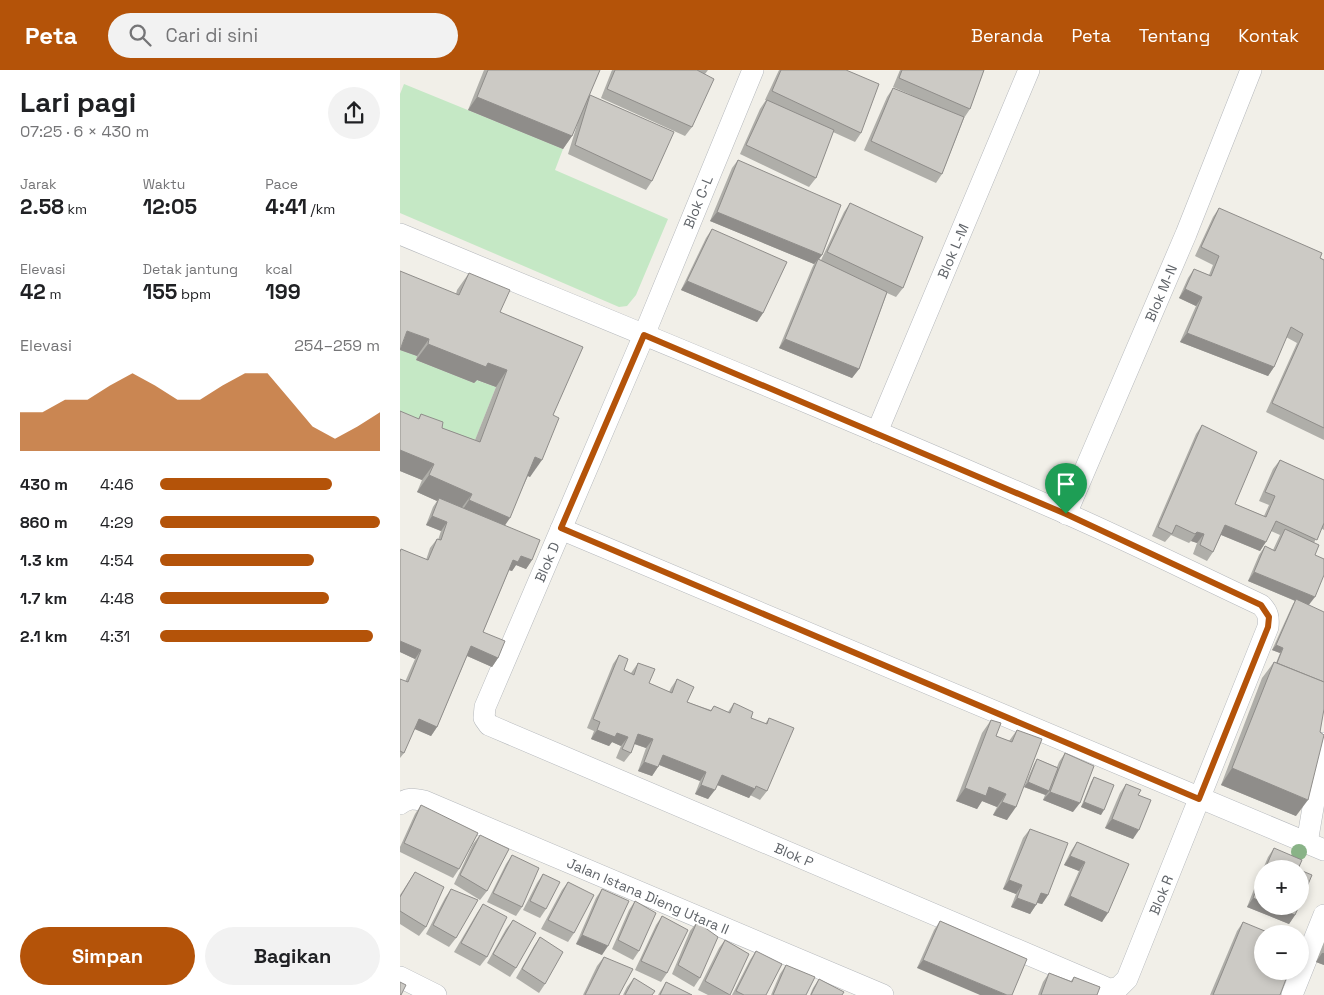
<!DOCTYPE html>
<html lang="id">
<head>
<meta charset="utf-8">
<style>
	body { margin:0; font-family:"Space Grotesk",sans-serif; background:#f2f2f2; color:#202124; height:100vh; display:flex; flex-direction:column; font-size:19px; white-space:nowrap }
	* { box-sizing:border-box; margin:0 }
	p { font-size:16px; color:#757577 }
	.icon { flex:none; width:28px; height:28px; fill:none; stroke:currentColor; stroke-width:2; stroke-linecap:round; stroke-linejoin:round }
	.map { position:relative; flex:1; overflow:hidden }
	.panel { display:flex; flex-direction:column; background:#fff; width:400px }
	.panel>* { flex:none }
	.controls { position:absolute; left:854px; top:790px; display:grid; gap:10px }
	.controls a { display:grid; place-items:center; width:55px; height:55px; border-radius:50%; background:#fff; box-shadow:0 2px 8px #0003; font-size:25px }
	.pin { position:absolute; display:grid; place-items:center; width:42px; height:42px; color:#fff; margin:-51px -21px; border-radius:50% 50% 50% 0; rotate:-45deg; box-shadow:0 0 5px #0007 }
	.pin .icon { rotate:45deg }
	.round { display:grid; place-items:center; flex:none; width:52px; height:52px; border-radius:26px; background:#f2f2f2 }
	.overview { display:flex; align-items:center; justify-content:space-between; height:85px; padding:0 20px }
	h1 { font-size:28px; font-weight:800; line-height:38px }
	.metrics { display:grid; grid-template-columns:repeat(3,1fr); gap:8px; height:85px; padding:5px 20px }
	.metrics div { display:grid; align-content:center }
	.metrics b { font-size:21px; font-weight:800 }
	.metrics small { font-size:14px; font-weight:400 }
	.metrics p { font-size:14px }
	.chart { height:140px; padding:10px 20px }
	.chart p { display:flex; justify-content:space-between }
	.chart svg { width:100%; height:90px; margin-top:5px; fill:#b45309; opacity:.7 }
	.button { display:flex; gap:10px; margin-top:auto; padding:10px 20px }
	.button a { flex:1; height:58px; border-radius:30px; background:#b45309; color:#fff; font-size:20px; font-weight:800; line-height:58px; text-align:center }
	.button a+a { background:#f2f2f2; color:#202124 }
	ul { padding:0 20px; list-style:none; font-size:16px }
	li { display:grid; grid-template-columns:80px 60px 1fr; align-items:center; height:38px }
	li i { height:12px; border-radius:6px; background:#b45309 }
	header { display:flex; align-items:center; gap:30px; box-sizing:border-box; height:70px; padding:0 25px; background:#b45309; color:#fff }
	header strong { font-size:24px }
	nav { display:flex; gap:28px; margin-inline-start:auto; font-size:18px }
	.search { width:350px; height:45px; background:#f2f2f2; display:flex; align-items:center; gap:12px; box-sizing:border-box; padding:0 18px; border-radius:28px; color:#757577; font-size:19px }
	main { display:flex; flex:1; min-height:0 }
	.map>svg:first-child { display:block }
	.green { fill:#c5e8c5 }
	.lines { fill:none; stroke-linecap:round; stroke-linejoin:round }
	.street-casing { stroke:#b5b8bc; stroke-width:22 }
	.street { stroke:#fff; stroke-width:21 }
	.tree { fill:#89b387 }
	.wall { fill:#afaea9 }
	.shaded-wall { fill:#8f8d8a }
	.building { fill:#cccac5; stroke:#8f8d8a }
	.route-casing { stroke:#fff; stroke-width:10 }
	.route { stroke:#b45309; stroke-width:6 }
	.labels { text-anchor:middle; stroke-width:4.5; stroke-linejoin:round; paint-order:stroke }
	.street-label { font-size:14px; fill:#5f6368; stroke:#fff }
</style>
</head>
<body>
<header>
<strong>Peta</strong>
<div class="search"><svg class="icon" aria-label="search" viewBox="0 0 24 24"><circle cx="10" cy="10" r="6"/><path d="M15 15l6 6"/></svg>Cari di sini</div>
<nav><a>Beranda</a><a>Peta</a><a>Tentang</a><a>Kontak</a></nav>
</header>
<main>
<section class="panel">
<div class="overview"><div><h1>Lari pagi</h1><p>07:25 · 6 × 430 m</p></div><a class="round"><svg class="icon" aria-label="share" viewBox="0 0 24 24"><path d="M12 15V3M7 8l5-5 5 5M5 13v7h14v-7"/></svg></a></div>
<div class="metrics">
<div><p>Jarak</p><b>2.58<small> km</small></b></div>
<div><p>Waktu</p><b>12:05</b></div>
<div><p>Pace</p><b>4:41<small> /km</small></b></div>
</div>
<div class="metrics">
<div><p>Elevasi</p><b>42<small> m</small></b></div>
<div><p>Detak jantung</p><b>155<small> bpm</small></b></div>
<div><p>kcal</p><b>199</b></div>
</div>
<div class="chart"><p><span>Elevasi</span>254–259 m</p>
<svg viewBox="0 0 160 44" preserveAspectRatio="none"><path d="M0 44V25L10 25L20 19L30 19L40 12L50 6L60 12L70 19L80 19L90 12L100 6L110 6L120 19L130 32L140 38L150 32L160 25V44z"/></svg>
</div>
<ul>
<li><b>430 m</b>4:46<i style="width:78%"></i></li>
<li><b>860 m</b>4:29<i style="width:100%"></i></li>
<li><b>1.3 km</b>4:54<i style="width:70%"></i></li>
<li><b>1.7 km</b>4:48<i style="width:77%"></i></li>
<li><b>2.1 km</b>4:31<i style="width:97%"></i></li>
</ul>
<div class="button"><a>Simpan</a><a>Bagikan</a></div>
</section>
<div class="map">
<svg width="924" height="925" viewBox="0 0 924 925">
	<rect width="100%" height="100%" fill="#f1efe8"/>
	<!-- green -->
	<g class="green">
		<path d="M4,14L163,79L155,100L268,149L236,225L227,236L219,237L0,143V24Z"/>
		<path d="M0,280L17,286L16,290L74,313L76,310L96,317L68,388L0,363Z"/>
	</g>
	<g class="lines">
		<!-- street casing -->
		<g class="street-casing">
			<g id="street">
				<path d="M0,164C222,256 445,346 665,443C731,472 795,504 861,535C868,542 869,547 868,557L727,909L718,918L709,919L700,915L89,655L84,648L85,637L244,265L353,0"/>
				<path d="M477,362L629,0"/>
				<path d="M666,444L786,164L851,0"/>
				<path d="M161,459L924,780"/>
				<path d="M0,734C8,727 15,729 24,731L483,925"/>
				<path d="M907,773L924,673"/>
				<path d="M0,907L36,925"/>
				<path d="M892,925L924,845"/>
			</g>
		</g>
		<!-- street -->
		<use href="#street" class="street"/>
	</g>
	<!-- trees -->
	<circle class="tree" cx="899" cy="782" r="8"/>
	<!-- wall -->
	<g class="wall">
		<path d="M84,0H200L188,27L190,25L252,111L246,120L168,84L178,52L172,66L163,79L68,40Z"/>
		<path d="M212,0H308L305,4L292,57L285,66L201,28Z"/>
		<path d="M379,0H446L461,63L455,72L433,62L416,108L409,117L340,84L360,39L366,30H365Z"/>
		<path d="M500,0H584L570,39L564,48L542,104L536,113L464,80L487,27L493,18L518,28L493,17Z"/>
		<path d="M338,90L422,185L419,189L421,190L444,142L450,133L503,218L496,227L487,223L459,299L452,308L379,278L412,198L414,194L310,151L332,98Z"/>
		<path d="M819,138L924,190V370L866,342L897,273L886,267L874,297L868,306L780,272L796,236L779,228L788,208L794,199L809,205L813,195L795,186L813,147Z"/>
		<path d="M312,159L363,243L357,252L281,220L306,168Z"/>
		<path d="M69,203L100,242L153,345L130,407L128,406L105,455L132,490L126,499L116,495L112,501L109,500L83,562L98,588L92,597L67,586L37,657L31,666L14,658L4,683L0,688V609L5,612L15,589L0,582V481L1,479L26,490L30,478L37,469L38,470L41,461L26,455L33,437L37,431L17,422L22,410L0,401V341L18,349L21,344L42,358L75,370L96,317L77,310L74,313L16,290L17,286L0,280L56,224L57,220Z"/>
		<path d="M802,355L835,434L864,446L869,435L859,431L873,399L880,390L924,410V460L921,458L914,473L915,485L909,535L896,746L821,715L862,608L874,592L876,593L880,583L872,580L893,534L895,531L848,511L859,485L865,476L873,480L880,465L871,461L860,481L821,465L813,482L807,491L793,484L797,473L791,471L789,473L771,465L765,472L752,466L796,364Z"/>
		<path d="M219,585L224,600L231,603L238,593L249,613L269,622L271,618L277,609L287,632L311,640L314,636L328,642L334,633L351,648L365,654L369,648L367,721L360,730L350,725L349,728L317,715L308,729L295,724L300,711L259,695L252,706L238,701L246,678L234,674L231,683L224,692L216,688L221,676L212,672L209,676L191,669L194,661L187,658L213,594Z"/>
		<path d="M591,650L596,666L609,671L617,660L607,750L593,745L597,737L582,731L577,739L556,731L582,663Z"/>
		<path d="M665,683L673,742L643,730L645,725L624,717L634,694L637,689L657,697L659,692Z"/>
		<path d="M694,707L701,745L681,737L691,712Z"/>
		<path d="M726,714L738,725L733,769L705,758L720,723Z"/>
		<path d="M21,735L59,799L53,808L0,782V777L15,744Z"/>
		<path d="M630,759L648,825L642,834L637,833L630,844L611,837L616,824L603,819L623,768Z"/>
		<path d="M80,765L87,821L80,830L54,814L73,774Z"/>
		<path d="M677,772L729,794L702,852L664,835L679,801L664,795L671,781Z"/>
		<path d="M874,778L898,799H863L868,787Z"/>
		<path d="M112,785L122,837L116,846L87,832L106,794Z"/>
		<path d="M862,799V836L895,845L889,854L847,837Z"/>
		<path d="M15,802L26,857L19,866L0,854V825Z"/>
		<path d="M143,804L146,839L140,848L123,840L137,813Z"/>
		<path d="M168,812L174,863L168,872L141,859L162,820Z"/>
		<path d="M51,819L56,868L49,877L26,864L45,828Z"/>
		<path d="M202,819V885L176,874L196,828Z"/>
		<path d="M235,831L239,881L233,890L212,879L229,840Z"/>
		<path d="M83,834L87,887L80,896L54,882L77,843Z"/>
		<path d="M262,846L267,903L261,912L235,900L256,855Z"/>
		<path d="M113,850L116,898L110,907L87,893L106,859Z"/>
		<path d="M540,851L627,889L517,898L534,860Z"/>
		<path d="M297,852L300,908L294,917L272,904L290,861Z"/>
		<path d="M843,852L880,925H810L837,861Z"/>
		<path d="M140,867L145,914L139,923L116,908L134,876Z"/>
		<path d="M325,870L329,925H308L298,920L319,878Z"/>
		<path d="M924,872V895L916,892Z"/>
		<path d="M356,881L366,925H332L350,890Z"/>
		<path d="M204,887L219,925H183L197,896Z"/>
		<path d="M386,895L406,925H371L380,904Z"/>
		<path d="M649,903L671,911L674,907L697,925H638L643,912Z"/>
		<path d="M234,908L252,925H223L227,917Z"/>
		<path d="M419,909L442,925H410L413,918Z"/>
		<path d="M266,912L292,925H258Z"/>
	</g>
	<!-- shaded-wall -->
	<g class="shaded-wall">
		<path d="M77,27L172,66L163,79L68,40Z"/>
		<path d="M317,142L422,185L416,193L418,189L414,194L310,151Z"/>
		<path d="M287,211L363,243L357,252L281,220Z"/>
		<path d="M785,219L802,227L796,236L779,228Z"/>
		<path d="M7,261L29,269L17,286L0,280Z"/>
		<path d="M787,263L874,297L868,306L780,272Z"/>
		<path d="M385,269L459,299L452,308L379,278Z"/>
		<path d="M28,274L88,293L107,300L96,317L77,310L74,313L16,290Z"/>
		<path d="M0,380L34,394L22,410L0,401Z"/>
		<path d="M135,387L142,390L130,407L124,404Z"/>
		<path d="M29,405L72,424L60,440L39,428L37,431L17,422Z"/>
		<path d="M69,430L110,448L99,464L58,447Z"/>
		<path d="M32,446L47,452L41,461L26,455Z"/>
		<path d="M825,455L866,472L860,481L819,464Z"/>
		<path d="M797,462L804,464L797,473L791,471Z"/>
		<path d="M121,486L132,490L126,499L116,495L112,501L106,499L113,490Z"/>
		<path d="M854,502L915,527L908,536L848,511Z"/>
		<path d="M0,571L21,580L15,589L0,582Z"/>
		<path d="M876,575L883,578L880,583L872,580Z"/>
		<path d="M71,576L98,588L92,597L65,585Z"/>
		<path d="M19,649L37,657L31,666L12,658Z"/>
		<path d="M197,660L217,663L228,667L221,676L212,672L209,676L191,669Z"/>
		<path d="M238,664L253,669L246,678L232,673Z"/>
		<path d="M263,685L306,702L300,711L257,694Z"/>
		<path d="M244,692L258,697L252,706L238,701Z"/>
		<path d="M832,698L908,730L896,746L821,715Z"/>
		<path d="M322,705L355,719L349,728L315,714Z"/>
		<path d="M628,712L649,721L646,725L624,717Z"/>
		<path d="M301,715L315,720L308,729L295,724Z"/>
		<path d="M589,717L606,724L597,737L582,731L577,739L556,731L565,718Z"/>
		<path d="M650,722L680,733L673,742L643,730Z"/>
		<path d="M602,732L616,737L607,750L593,745Z"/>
		<path d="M684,732L704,740L701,745L681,737Z"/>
		<path d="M712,749L739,760L733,769L705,758Z"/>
		<path d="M670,786L685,792L679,801L664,795Z"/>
		<path d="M609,810L622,815L616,824L603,819Z"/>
		<path d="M641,823L648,825L642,834L635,832Z"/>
		<path d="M670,826L708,843L702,852L664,835Z"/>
		<path d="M617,828L636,835L630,844L611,837Z"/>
		<path d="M853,828L862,832V836H873L895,845L889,854L847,837Z"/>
		<path d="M182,865L208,876L202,885L176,874Z"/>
		<path d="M922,883H924V895L916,892Z"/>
		<path d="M523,890L607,925H580L517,898Z"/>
	</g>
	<!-- building -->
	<g class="building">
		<path d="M88,0H200L172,66L77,27Z"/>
		<path d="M215,0H297L314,9L292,57L207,19Z"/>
		<path d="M381,0H446L479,14L461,63L372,21Z"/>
		<path d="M502,0H584L570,39L499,8Z"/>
		<path d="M493,18L564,47L542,104L471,71Z"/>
		<path d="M190,25L274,62L252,111L175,75Z"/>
		<path d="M367,30L434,60L416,108L346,75Z"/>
		<path d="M338,90L441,135L422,185L317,142Z"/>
		<path d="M450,133L523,167L503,218L427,182Z"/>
		<path d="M819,138L922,183L920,188L924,190V358L872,333L903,264L891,257L874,297L787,263L802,227L785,219L794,199L811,206L819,186L801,177Z"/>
		<path d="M312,159L387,192L363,243L287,211Z"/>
		<path d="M418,189L487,222L459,299L385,269Z"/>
		<path d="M0,201L59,225L69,203L110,220L100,242L183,277L153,345L159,348L142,390L135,387L110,448L69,430L72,424L29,405L34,394L0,380V341L19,349L21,344L43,352L42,358L80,372L107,300L88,293L86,297L28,274L29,269L7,261L0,280Z"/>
		<path d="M802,355L857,382L835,434L866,447L875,426L865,422L880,390L924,410V453L917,470L876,451L866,472L825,455L813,482L800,475L804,464L797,462L795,464L776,455L772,464L758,457Z"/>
		<path d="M39,428L140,470L132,490L121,486L118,492L113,490L83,562L105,571L98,588L71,576L37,657L19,649L4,683L0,681V609L8,612L21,580L0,571V482L1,479L28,490L37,469L41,470L47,452L32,446Z"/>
		<path d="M885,459L919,475L915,485L924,489V505L915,527L854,502L865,476L875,481Z"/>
		<path d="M896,529L924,542V612L877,593L883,578L876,575Z"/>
		<path d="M219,585L228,589L224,600L234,605L238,593L255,599L249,613L272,623L277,609L294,617L287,632L311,641L314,636L330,643L334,633L353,642L351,648L367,654L369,648L394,658L367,721L356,716L355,719L322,705L315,720L301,715L306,702L263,685L258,697L244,692L253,669L238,664L231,683L222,679L228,667L217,663L215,667L197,660L200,652L193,649Z"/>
		<path d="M874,592L924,612V639L920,662L924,665L908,730L832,698Z"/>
		<path d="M591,650L601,653L596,666L612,672L617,660L642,669L616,737L602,732L606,724L589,717L586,726L565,718Z"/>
		<path d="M665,683L694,696L680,733L650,722Z"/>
		<path d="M637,689L658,698L649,721L628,712Z"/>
		<path d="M694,707L714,715L704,740L684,732Z"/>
		<path d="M726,714L741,720L738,725L751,730L739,760L712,749Z"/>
		<path d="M21,735L78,763L59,799L4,773Z"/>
		<path d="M630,759L668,773L648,825L641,823L636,835L617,828L622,815L609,810Z"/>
		<path d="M80,765L109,779L87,821L60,805Z"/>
		<path d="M677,772L729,794L708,843L670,826L685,792L670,786Z"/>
		<path d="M874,778L902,790L898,799H865Z"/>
		<path d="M112,785L139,798L122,837L93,823Z"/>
		<path d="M900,800L912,805L900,833Z"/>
		<path d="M15,802L44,817L26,857L0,841V827Z"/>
		<path d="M143,804L160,812L146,839L130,831Z"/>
		<path d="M862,805V832L853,828Z"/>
		<path d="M168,812L194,825L174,863L148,850Z"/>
		<path d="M51,819L78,830L56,868L33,855Z"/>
		<path d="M202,819L229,831L208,876L182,865Z"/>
		<path d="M235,831L256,843L239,881L218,870Z"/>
		<path d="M83,834L107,847L87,887L61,873Z"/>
		<path d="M873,836H899L895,845Z"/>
		<path d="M262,846L288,860L267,903L241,891Z"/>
		<path d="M113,850L136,863L116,898L93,884Z"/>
		<path d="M540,851L627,889L612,925H607L523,890Z"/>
		<path d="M297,852L318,867L300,908L278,895Z"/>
		<path d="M843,852L872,864H862V901H889L880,925H813Z"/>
		<path d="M140,867L163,882L145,914L122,899Z"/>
		<path d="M325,870L349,884L330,925L305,911Z"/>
		<path d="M356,881L382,894L366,925H344L336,921Z"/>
		<path d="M204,887L233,899L219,925H185Z"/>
		<path d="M386,895L415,907L406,925H373Z"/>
		<path d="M649,903L672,912L674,907L700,917L697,925H641Z"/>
		<path d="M234,908L255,921L252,925H225Z"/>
		<path d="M419,909L444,922L442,925H411Z"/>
		<path d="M0,912L6,915L1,925H0Z"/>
		<path d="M266,912L292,925H260Z"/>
	</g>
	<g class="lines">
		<!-- route casing -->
		<g class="route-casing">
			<path id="route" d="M244,265L666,444L861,535L869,547L868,557L799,729L161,458Z"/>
		</g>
		<!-- route -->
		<use href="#route" class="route"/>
	</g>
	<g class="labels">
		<!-- street labels -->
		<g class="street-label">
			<text transform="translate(298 132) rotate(-68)" y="5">Blok C-L</text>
			<text transform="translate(553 181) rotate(-67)" y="5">Blok L-M</text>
			<text transform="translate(761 223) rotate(-67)" y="5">Blok M-N</text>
			<text transform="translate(147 492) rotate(-67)" y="5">Blok D</text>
			<text transform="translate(394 785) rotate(23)" y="5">Blok P</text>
			<text transform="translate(761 825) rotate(-68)" y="5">Blok R</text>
			<text transform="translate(248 826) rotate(23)" y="5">Jalan Istana Dieng Utara II</text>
		</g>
	</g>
</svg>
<div class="controls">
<a>+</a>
<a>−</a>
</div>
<div class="pin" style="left:666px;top:444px;background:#1e9e55"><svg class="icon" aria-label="arrive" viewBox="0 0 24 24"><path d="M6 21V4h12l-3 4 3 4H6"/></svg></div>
</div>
</main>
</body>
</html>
